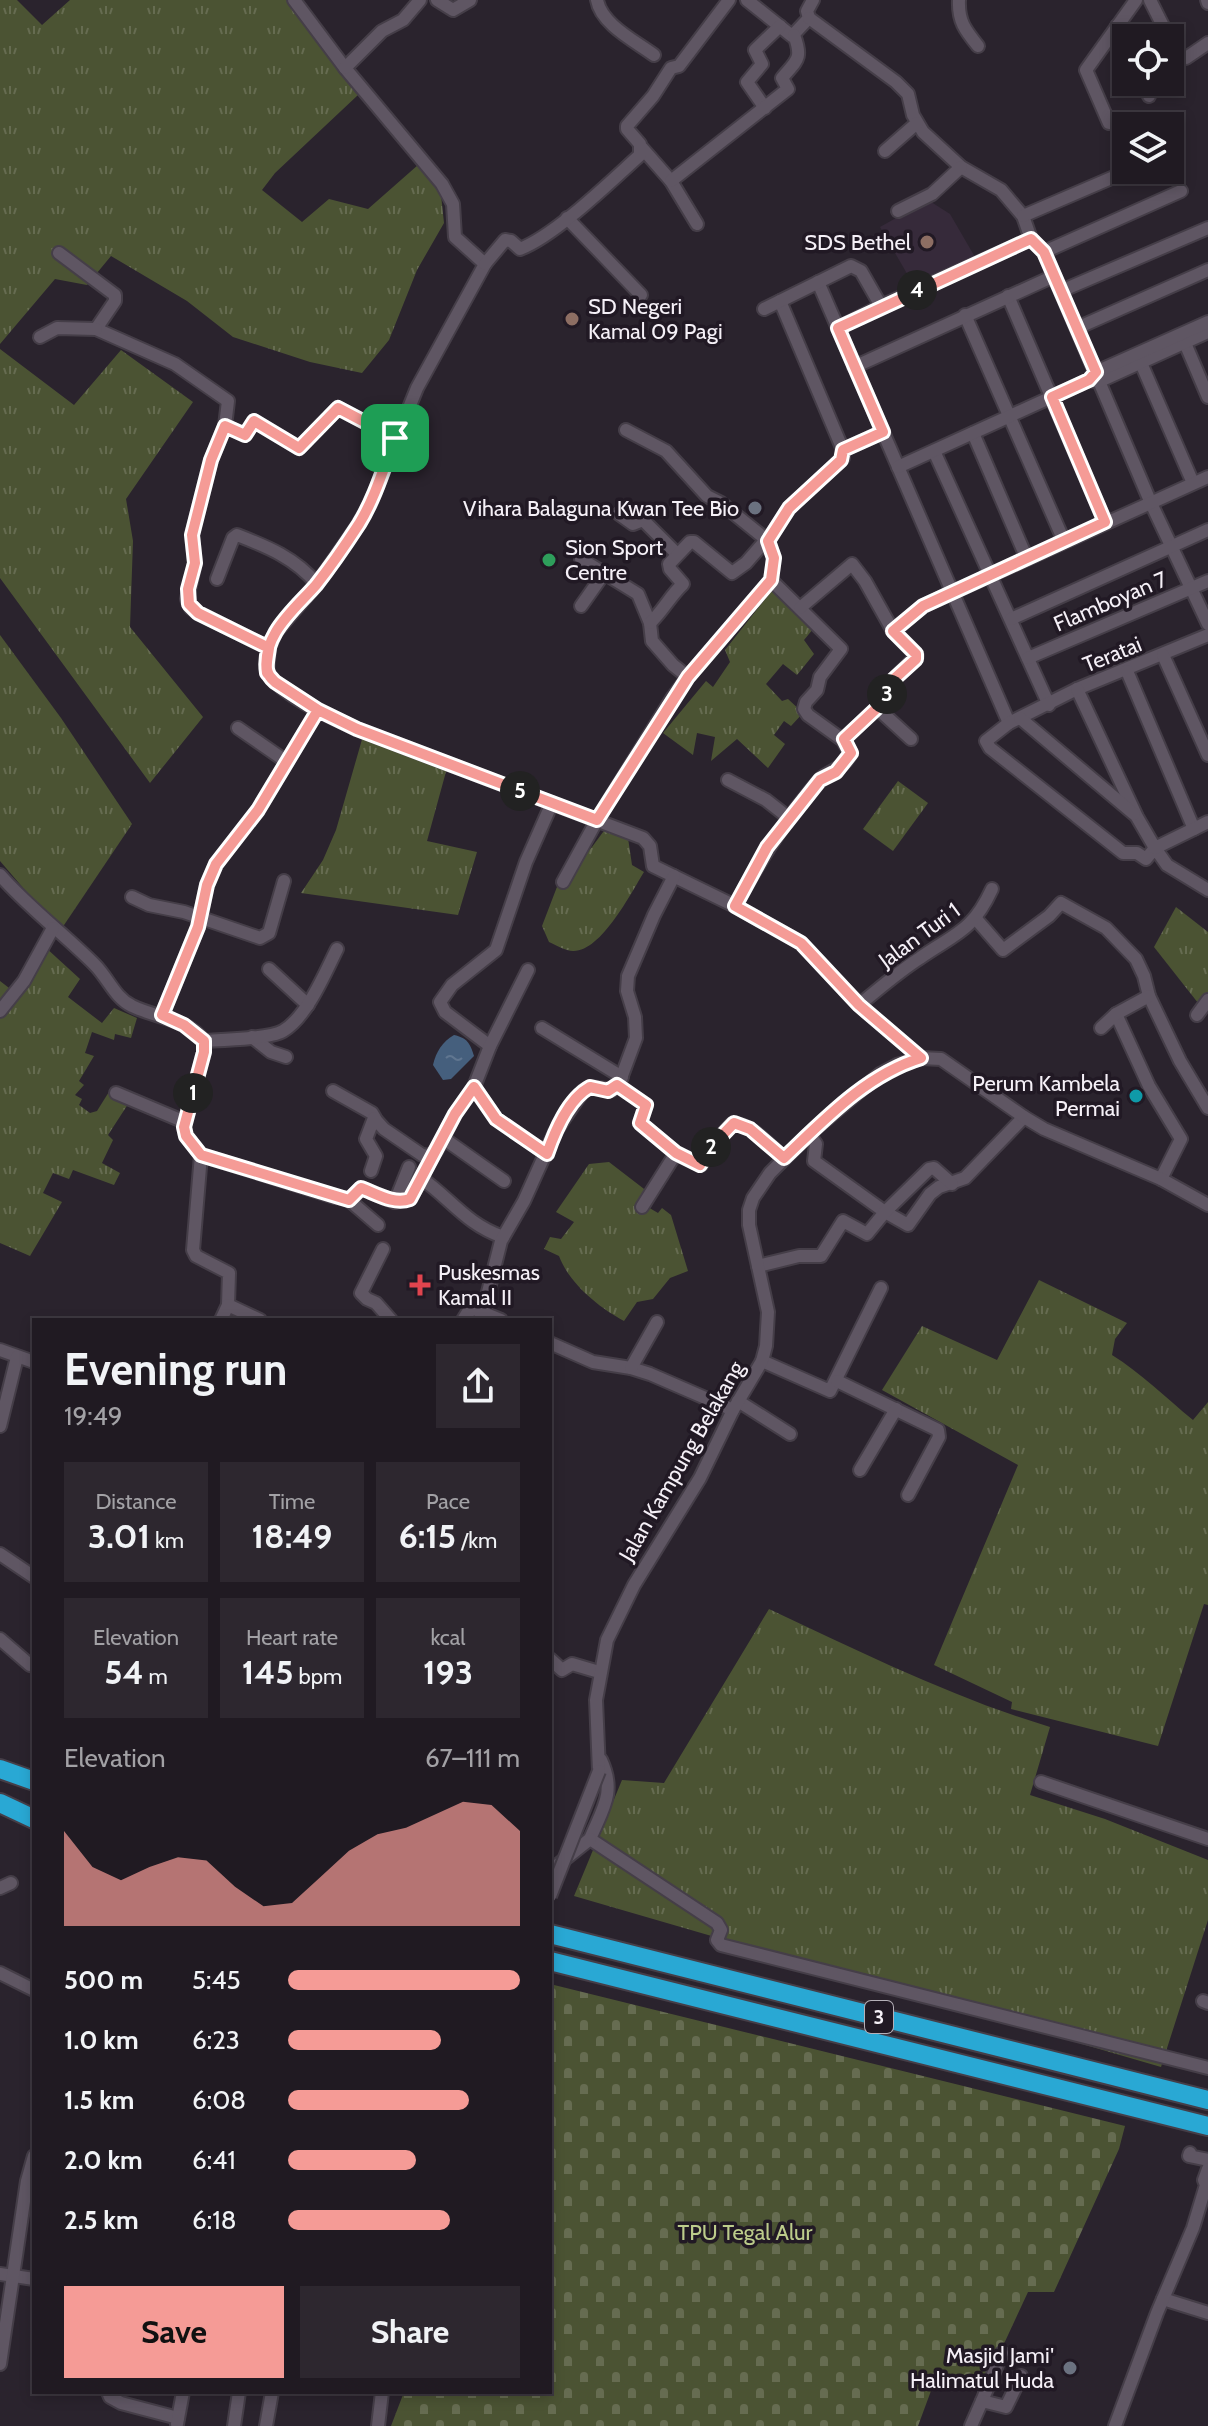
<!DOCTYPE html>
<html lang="en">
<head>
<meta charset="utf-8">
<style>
	body { margin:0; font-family:Cabin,sans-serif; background:#2d272f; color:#f1f3f6; height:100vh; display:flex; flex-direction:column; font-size:30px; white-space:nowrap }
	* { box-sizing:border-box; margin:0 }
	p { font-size:26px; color:#a2a1a5 }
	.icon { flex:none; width:44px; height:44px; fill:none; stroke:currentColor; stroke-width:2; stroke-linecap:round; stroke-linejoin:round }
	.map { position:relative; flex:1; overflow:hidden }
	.details { position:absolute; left:32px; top:1318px; width:520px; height:1076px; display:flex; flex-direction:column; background:#201a22; border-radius:0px; box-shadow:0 4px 12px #0003,0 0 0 2px #3d3840 }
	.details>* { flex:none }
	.buttons { position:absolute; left:1112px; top:24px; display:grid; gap:16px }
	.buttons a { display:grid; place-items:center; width:72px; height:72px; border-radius:0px; background:#201a22; box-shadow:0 4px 12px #0003,0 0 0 2px #3d3840; font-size:40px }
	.pin { position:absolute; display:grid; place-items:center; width:68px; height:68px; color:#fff; margin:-34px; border-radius:16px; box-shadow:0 4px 12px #0006 }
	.km { position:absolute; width:40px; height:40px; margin:-20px; border-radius:50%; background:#222; color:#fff; font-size:22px; line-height:40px; text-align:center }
	.round { display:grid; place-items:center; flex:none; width:84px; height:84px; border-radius:0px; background:#2d272f }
	.overview { display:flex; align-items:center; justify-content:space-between; height:136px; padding:0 32px }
	h1 { font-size:44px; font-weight:800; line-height:60px }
	.metrics { display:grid; grid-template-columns:repeat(3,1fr); gap:12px; height:136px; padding:8px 32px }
	.metrics div { display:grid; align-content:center; border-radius:0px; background:#2d272f; text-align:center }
	.metrics b { font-size:34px; font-weight:800 }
	.metrics small { font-size:22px; font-weight:400 }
	.metrics p { font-size:22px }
	.chart { height:224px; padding:16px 32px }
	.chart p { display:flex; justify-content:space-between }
	.chart svg { width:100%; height:144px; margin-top:8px; fill:#f59b96; opacity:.7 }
	.primary-button { display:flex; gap:16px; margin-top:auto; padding:16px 32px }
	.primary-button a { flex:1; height:92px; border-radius:0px; background:#f59b96; color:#111; font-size:32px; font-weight:800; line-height:92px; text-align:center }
	.primary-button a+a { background:#2d272f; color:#f1f3f6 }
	ul { padding:0 32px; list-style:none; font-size:26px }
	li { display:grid; grid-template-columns:128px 96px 1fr; align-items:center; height:60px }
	li i { height:20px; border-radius:10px; background:#f59b96 }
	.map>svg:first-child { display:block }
	.built { fill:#362a3a }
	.grass { fill:url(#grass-tufts) }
	.cemetery { fill:url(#cemetery-stones) }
	.water { fill:url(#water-ripples) }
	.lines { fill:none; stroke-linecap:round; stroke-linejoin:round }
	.minor-casing { stroke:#453e48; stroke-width:16 }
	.highway-casing { stroke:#453e48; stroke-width:22 }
	.minor { stroke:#5f5663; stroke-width:12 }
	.highway { stroke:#29a8d4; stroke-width:18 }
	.minor-bridge-casing { stroke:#453e48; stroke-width:16; stroke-linecap:butt }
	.minor-bridge { stroke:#5f5663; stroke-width:12 }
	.route-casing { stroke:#fff; stroke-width:16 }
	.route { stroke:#f59b96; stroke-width:10 }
	.education-dot { fill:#8d6e63; stroke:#211924; stroke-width:3 }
	.worship-dot { fill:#6b7280; stroke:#211924; stroke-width:3 }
	.leisure-dot { fill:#2e9e5b; stroke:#211924; stroke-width:3 }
	.culture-dot { fill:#0f9aa8; stroke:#211924; stroke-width:3 }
	.health-dot { fill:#e0444e; stroke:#211924; stroke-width:3 }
	.labels { text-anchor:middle; stroke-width:7; stroke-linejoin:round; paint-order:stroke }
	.shield { fill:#211924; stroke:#b5b0b8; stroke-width:2 }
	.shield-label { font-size:20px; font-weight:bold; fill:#f5f0f7 }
	.poi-label { font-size:22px; fill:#f5f0f7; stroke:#211924; text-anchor:end }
	.street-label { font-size:22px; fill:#f5f0f7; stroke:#211924 }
	.park-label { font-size:22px; fill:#bccc8b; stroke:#211924 }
</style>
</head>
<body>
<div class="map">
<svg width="1208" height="2426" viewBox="0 0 1208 2426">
	<defs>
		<pattern id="grass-tufts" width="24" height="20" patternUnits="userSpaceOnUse" patternTransform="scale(2)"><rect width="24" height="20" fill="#4b5333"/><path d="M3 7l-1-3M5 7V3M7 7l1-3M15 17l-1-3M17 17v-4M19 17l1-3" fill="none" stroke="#666c51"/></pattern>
		<pattern id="cemetery-stones" width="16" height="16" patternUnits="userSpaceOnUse" patternTransform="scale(2)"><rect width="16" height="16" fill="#4b5333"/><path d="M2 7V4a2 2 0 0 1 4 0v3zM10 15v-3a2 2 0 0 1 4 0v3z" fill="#666c51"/></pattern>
		<pattern id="water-ripples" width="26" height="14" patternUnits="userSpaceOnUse" patternTransform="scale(2)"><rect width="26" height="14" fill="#455f7d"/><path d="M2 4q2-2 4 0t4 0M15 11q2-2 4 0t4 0" fill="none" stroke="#607690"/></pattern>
	</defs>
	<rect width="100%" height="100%" fill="#2a232d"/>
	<!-- built -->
	<path class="built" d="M928,200L950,214L975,257L913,284L880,227Z"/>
	<!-- grass -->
	<g class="grass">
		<path d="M0,0H17L42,25L70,0H287L358,95L275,173L262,190L302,222L329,199L368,209L418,165L441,195L444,223L417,270L389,340L362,373L310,362L233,337L187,301L111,256L87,285L55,279L0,344Z"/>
		<path d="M0,349L74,405L121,350L193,402L126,499L133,541L130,627L203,717L150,783L0,578Z"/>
		<path d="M777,584L818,623L804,640L814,654L797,675L783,664L766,684L782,701L788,699L803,713L791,726L784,721L774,735L785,744L768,768L737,739L711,761L715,737L697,733L693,755L663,733L706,681L713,687L730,662L725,650Z"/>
		<path d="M0,635L61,718L132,824L60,931L0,861Z"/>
		<path d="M363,736L447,768L427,841L477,852L458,915L301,893L323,860L336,830Z"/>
		<path d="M898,781L928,803L893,851L863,829Z"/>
		<path d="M606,828L628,838L632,865L644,872C631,893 601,952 573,951C566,951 556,945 549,942L542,926L560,879L592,847Z"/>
		<path d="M1176,907L1208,932V999L1202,1008L1154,947Z"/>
		<path d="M45,947L80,979L68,997L102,1023L114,1008L137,1018L131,1038L115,1034L114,1040L92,1032L85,1053L94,1056L79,1081L84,1085L75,1095L82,1099L79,1105L90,1113L97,1111L112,1087L132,1098L108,1135L113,1140L102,1163L120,1173L114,1185L73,1170L69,1179L53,1173L43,1193L62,1202L30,1256L0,1243V981L13,991Z"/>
		<path d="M609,1162L648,1192L641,1203L658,1213L662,1208L671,1215L688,1271L670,1278L653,1299L637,1302L624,1321C598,1307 569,1283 559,1256L544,1249L550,1237L561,1239L574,1222L556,1212L589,1164Z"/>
		<path d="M1039,1280L1127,1323L1115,1339L1112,1355C1141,1373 1166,1398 1193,1420L1208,1402V1605L1204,1604L1158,1746L1011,1709L1012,1702L934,1665L1018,1465L882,1390L922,1326L997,1360Z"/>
		<path d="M769,1609C861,1652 953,1698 1050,1727L1030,1795L1105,1819L1208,1860V1920L1161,2067L574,1896L622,1780L664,1783Z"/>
	</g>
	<!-- cemetery -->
	<path class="cemetery" d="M550,1984L1125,2126L1119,2149L1054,2292H1028L983,2389L935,2380L918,2426H391L404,2392H550Z"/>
	<!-- water -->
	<path class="water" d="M454,1035C467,1038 470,1043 474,1056L451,1079L443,1080L433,1065C436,1052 442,1042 454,1035Z"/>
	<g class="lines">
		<!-- minor casing -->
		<g class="minor-casing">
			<g id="minor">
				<path d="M294,0L345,68L442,184L453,204L455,237L485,264L417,388L370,504L358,525L317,584L275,633L269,648L267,673C286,698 329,716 357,729L643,838L650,846L653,866L735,906L801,943L859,1005L921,1058"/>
				<path d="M437,0L453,10L470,0"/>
				<path d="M597,0C601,24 635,41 654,55"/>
				<path d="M747,0L792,36L809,18L807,11L813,0"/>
				<path d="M959,0C958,21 965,30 978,46"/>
				<path d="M1150,0L1169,38"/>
				<path d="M1207,0L1208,3"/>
				<path d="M809,18L896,82L908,94L913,115L923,132L961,167L1001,190L1023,216L1031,239L1044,252L1150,501L1208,624"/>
				<path d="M1117,26L1126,45"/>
				<path d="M1170,39L1181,58H1186L1208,43"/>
				<path d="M345,68L382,31L403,20L420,0"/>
				<path d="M1143,82L1149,96"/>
				<path d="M765,108L747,82L762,64L755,50L780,26"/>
				<path d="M1109,123L1086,70L1136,0"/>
				<path d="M642,148L671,181L697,224"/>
				<path d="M885,151L917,123"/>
				<path d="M671,181L788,89L782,78C797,60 803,59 794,35"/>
				<path d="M898,211L932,194L961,167"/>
				<path d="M1023,216L1130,170"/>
				<path d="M567,218L641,295"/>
				<path d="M1044,252L1181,191"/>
				<path d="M59,253L115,295V301L96,329L175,364L228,401L225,426L211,460L192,535L195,563L187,599L191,608L198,613L269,648"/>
				<path d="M485,264L505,240L511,241L520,249C556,235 610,182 640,155V144L627,129V126L653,96L671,68L679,66L729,0"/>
				<path d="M818,282L1009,723"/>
				<path d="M1061,291L1208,228"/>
				<path d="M1008,296L1105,522"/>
				<path d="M780,301L843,450L883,432"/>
				<path d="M764,309L851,266L861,271L881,306L1031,239"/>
				<path d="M965,315L1064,541"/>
				<path d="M838,328L881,306"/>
				<path d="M1077,328L1208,270"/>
				<path d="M40,337L57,328L96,329"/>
				<path d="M1185,343L1208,397"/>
				<path d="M1141,363L1193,483"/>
				<path d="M854,367L1054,276"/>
				<path d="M1094,381H1100L1208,332"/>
				<path d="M225,426L245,435L254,421L299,448L338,408L395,438"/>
				<path d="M626,430L666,451L707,496L721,503L768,541"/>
				<path d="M973,433L1027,559"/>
				<path d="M934,451L1049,705"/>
				<path d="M898,467L1089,380L1096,372L1208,322"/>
				<path d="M619,514L633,524L643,520L677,554"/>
				<path d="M581,559L638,594L650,623L652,641L673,665L688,677"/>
				<path d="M217,579L233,538L237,535C268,547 295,558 317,584"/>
				<path d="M771,580L841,649L820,677L817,690L806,702L804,709L808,715L844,741"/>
				<path d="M581,606L605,572"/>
				<path d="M1011,619L1208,530"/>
				<path d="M650,623C663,611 670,596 683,584L670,569L669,564L690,542H694L732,573L746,563L766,540"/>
				<path d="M893,631L923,606L1208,477"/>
				<path d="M1208,635L1077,689L1009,723L986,741L990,748L1123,853H1137L1146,859L1155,848L1167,865L1208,890"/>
				<path d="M1163,655L1208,755"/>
				<path d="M1028,658L1208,581"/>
				<path d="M1127,671L1194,829"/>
				<path d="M1077,689L1137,817L1155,848L1208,822"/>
				<path d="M877,708L911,739"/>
				<path d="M1020,718L1134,814"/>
				<path d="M238,728L287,762"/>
				<path d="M728,780L766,800L789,818"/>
				<path d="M0,875C29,908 64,934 95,965C108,978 115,998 132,1006C156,1018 186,1018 204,1041V1052L184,1127L186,1136L201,1155L193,1250L196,1256L229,1273L228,1305"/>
				<path d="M563,882L597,820L673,697L688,677L771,580L774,558L768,541L789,508L843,458V450"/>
				<path d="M132,897L149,905L184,912L260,938L269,933L284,881"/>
				<path d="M735,906C759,862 779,829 811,790C815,786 819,779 824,776C835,769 845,766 851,753L845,744L844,739L877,708L886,698L893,680L917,656L893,631L865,581L852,564L800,608"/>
				<path d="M976,919L1003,950L1049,916L1061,903L1106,928L1136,959L1144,976L1149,996L1180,1061L1208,1108"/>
				<path d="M269,969L308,1005"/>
				<path d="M859,1005C879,989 898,972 920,958C956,933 972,932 992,889"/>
				<path d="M0,1011L24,981L53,928"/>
				<path d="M1116,1014L1149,1086L1181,1139L1161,1179"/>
				<path d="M162,1015L198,927L207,885L216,864L258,810L318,710"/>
				<path d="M1197,1015L1208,1000"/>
				<path d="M542,1028L622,1077"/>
				<path d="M1101,1028L1116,1014L1149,996"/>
				<path d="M252,1037L271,1052L286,1057"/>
				<path d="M204,1041C222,1040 269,1039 283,1031C307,1017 325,973 337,949"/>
				<path d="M490,1046L445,1012L440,1002L452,985L496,950L526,862L552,803"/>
				<path d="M617,1085L646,1105L640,1123L676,1153L642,1207"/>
				<path d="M474,1087L496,1119L547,1154"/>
				<path d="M333,1091L372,1113L375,1118"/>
				<path d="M116,1093L185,1122"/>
				<path d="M809,1134L816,1144L814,1161L885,1212L908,1225L930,1194L939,1187L965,1178L1024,1117"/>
				<path d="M443,1138L504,1181"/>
				<path d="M676,1153L701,1165L712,1146L732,1124C752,1123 769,1146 784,1158"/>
				<path d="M201,1155L335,1197L351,1199L361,1188L395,1202L410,1199L433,1155"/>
				<path d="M371,1171L376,1156L366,1139L374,1118L384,1129L422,1155L429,1156L436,1151L455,1114L474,1087L490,1046L528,970"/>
				<path d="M421,1178C452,1200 466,1224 503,1237"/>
				<path d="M349,1200L378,1225"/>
				<path d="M395,1202L409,1167"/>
				<path d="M383,1249L361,1293L367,1299L376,1303L391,1320"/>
				<path d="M758,1266L799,1256H821L843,1221L867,1234L885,1212L929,1169L934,1168L952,1184"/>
				<path d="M483,1312L501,1241L524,1201L555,1132L583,1091L590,1087L612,1090L620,1081L636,1038L635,1017L627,991L628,976L654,915L674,876"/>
				<path d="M221,1320L228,1305L260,1320"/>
				<path d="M463,1320L468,1312L474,1309L501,1320"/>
				<path d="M550,1343L593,1362L631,1368L650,1374L733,1410"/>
				<path d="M0,1350L34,1362"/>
				<path d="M762,1361L830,1391L881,1288"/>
				<path d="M631,1368L657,1322"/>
				<path d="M837,1381L938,1430L939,1437L908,1495"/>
				<path d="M738,1401L790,1434"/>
				<path d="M0,1426L17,1357"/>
				<path d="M860,1470L896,1409"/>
				<path d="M0,1554L34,1577"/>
				<path d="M0,1639L30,1665L34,1663"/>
				<path d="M550,1659L562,1670L572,1664L599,1672"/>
				<path d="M601,1760C616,1792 603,1808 590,1839L717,1923L721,1930L717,1940L721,1945C883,1987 1046,2026 1208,2068"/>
				<path d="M599,1771L596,1700L607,1640L634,1585L700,1478L733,1410L762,1361L766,1346L768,1312L749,1225V1210L753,1198L770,1173L809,1134L880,1074L897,1065L921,1058L941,1059L1024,1117L1044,1129L1161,1179L1208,1205"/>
				<path d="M1041,1782L1208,1839"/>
				<path d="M550,1871L590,1839"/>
				<path d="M0,1888L11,1883"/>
				<path d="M0,1973L34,1990"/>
				<path d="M1203,2001L1208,2003"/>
				<path d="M1190,2153L1189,2156L1208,2160"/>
				<path d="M0,2274L34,2279"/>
				<path d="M1163,2299L1208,2313"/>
				<path d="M0,2364L27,2181L34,2156"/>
				<path d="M108,2392L110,2397L121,2403L178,2418"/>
				<path d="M982,2401L1002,2353"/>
				<path d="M177,2424L183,2392"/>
				<path d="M234,2426L239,2392"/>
				<path d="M266,2426L272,2392"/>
				<path d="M378,2426L382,2392"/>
				<path d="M971,2426L982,2401L1006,2407L1021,2376"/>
				<path d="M1115,2426L1157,2313L1193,2228L1206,2185L1204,2180L1208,2169"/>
			</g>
		</g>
		<!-- highway casing -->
		<g class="highway-casing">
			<g id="highway">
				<path d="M0,1769L34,1781"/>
				<path d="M0,1803L34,1819"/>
				<path d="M550,1934L1208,2100"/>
				<path d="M550,1961L1208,2126"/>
			</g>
		</g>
		<!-- minor -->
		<use href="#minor" class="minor"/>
		<!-- highway -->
		<use href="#highway" class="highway"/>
		<!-- minor-bridge casing -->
		<g class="minor-bridge-casing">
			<path id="minor-bridge" d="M550,1896L599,1771"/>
		</g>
		<!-- minor-bridge -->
		<use href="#minor-bridge" class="minor-bridge"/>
	</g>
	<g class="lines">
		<!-- route casing -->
		<g class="route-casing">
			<path id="route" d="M395,438C384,467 375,498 359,524C346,544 331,566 316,585C294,610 261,635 267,673L275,682L318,710L258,810L216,864L207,885L198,927L162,1015L184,1025L204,1041V1052L184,1127L186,1136L201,1155L349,1200L361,1188C377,1194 394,1205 410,1199L455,1114L474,1087L496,1119L547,1154C555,1131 568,1099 590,1087L608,1091L617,1085L646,1105L640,1123L676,1153L700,1165L712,1146L734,1123L750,1129L784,1158C825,1119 866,1075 921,1058L859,1005L801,943L735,906L767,847L820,780L836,772L851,753L844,739L877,708L893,680L916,659V654L893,631L923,606L1105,522L1052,397L1089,380L1096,372L1044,252L1031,239L1022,243L838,328L883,432L843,450L841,460L789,508L768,541L774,558L771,580L688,677L597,820L357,729L318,710L275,682C263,672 267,663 269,648L198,613L189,604L188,589L195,563L192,535L211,460L225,426L245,435L254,421L299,448L338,408L395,438"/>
		</g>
		<!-- route -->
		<use href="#route" class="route"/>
	</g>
	<!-- markers -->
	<g class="education-dot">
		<circle cx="927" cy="242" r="8"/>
		<circle cx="572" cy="319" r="8"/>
	</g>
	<g class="worship-dot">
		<circle cx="755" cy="508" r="8"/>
		<circle cx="1070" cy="2368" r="8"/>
	</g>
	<circle class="leisure-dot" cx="549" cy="560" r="8"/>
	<circle class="culture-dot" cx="1136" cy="1096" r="8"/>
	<path class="health-dot" d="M416 1273h8v8h8v8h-8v8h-8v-8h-8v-8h8z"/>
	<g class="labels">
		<!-- shield labels -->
		<rect class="shield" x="865" y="2001" width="28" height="32" rx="6"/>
		<g class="shield-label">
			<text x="879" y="2024">3</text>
		</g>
		<!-- poi labels -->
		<g class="poi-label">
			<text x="911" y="250">SDS Bethel</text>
			<text x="588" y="314" text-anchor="start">SD Negeri<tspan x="588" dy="25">Kamal 09 Pagi</tspan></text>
			<text x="739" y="516">Vihara Balaguna Kwan Tee Bio</text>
			<text x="565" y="555" text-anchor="start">Sion Sport<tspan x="565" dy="25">Centre</tspan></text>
			<text x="1120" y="1091">Perum Kambela<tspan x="1120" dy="25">Permai</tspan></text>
			<text x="438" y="1280" text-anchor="start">Puskesmas<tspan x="438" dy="25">Kamal II</tspan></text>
			<text x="1054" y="2363">Masjid Jami'<tspan x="1054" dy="25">Halimatul Huda</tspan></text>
		</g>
		<!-- street labels -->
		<g class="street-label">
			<text transform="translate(1110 601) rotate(-23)" y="8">Flamboyan 7</text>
			<text transform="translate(1112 654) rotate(-22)" y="8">Teratai</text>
			<text transform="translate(919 935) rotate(-36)" y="8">Jalan Turi 1</text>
			<text transform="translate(681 1461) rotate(-60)" y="8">Jalan Kampung Belakang</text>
		</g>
		<!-- park labels -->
		<g class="park-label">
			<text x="745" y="2240">TPU Tegal Alur</text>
		</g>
	</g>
</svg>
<div class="buttons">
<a><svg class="icon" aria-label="locate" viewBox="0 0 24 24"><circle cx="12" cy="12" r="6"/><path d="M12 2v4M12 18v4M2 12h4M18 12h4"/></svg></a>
<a><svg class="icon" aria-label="layers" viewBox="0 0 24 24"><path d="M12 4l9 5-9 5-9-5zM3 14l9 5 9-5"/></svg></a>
</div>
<div class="pin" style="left:395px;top:438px;background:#1e9e55"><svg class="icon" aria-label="arrive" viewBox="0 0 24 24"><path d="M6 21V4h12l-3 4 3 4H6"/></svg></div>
<b class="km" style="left:193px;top:1093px">1</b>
<b class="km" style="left:711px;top:1147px">2</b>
<b class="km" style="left:887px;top:694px">3</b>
<b class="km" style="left:917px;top:290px">4</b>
<b class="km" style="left:520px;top:791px">5</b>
<section class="details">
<div class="overview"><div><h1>Evening run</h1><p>19:49</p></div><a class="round"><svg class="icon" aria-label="share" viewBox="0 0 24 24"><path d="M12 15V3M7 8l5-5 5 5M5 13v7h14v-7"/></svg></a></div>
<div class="metrics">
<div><p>Distance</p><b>3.01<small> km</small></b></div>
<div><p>Time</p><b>18:49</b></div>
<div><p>Pace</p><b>6:15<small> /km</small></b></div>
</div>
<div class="metrics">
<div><p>Elevation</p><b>54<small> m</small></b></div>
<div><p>Heart rate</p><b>145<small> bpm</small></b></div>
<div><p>kcal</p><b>193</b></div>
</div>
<div class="chart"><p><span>Elevation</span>67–111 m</p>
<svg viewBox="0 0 160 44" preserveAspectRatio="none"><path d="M0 44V15L10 26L20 30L30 26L40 23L50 24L60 32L70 38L80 37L90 29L100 21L110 16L120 14L130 10L140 6L150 7L160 15V44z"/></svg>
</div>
<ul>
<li><b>500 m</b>5:45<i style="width:100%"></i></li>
<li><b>1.0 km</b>6:23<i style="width:66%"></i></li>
<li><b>1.5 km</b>6:08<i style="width:78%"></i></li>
<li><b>2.0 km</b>6:41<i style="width:55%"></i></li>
<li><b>2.5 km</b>6:18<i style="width:70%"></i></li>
</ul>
<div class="primary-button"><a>Save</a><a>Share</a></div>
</section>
</div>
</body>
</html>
